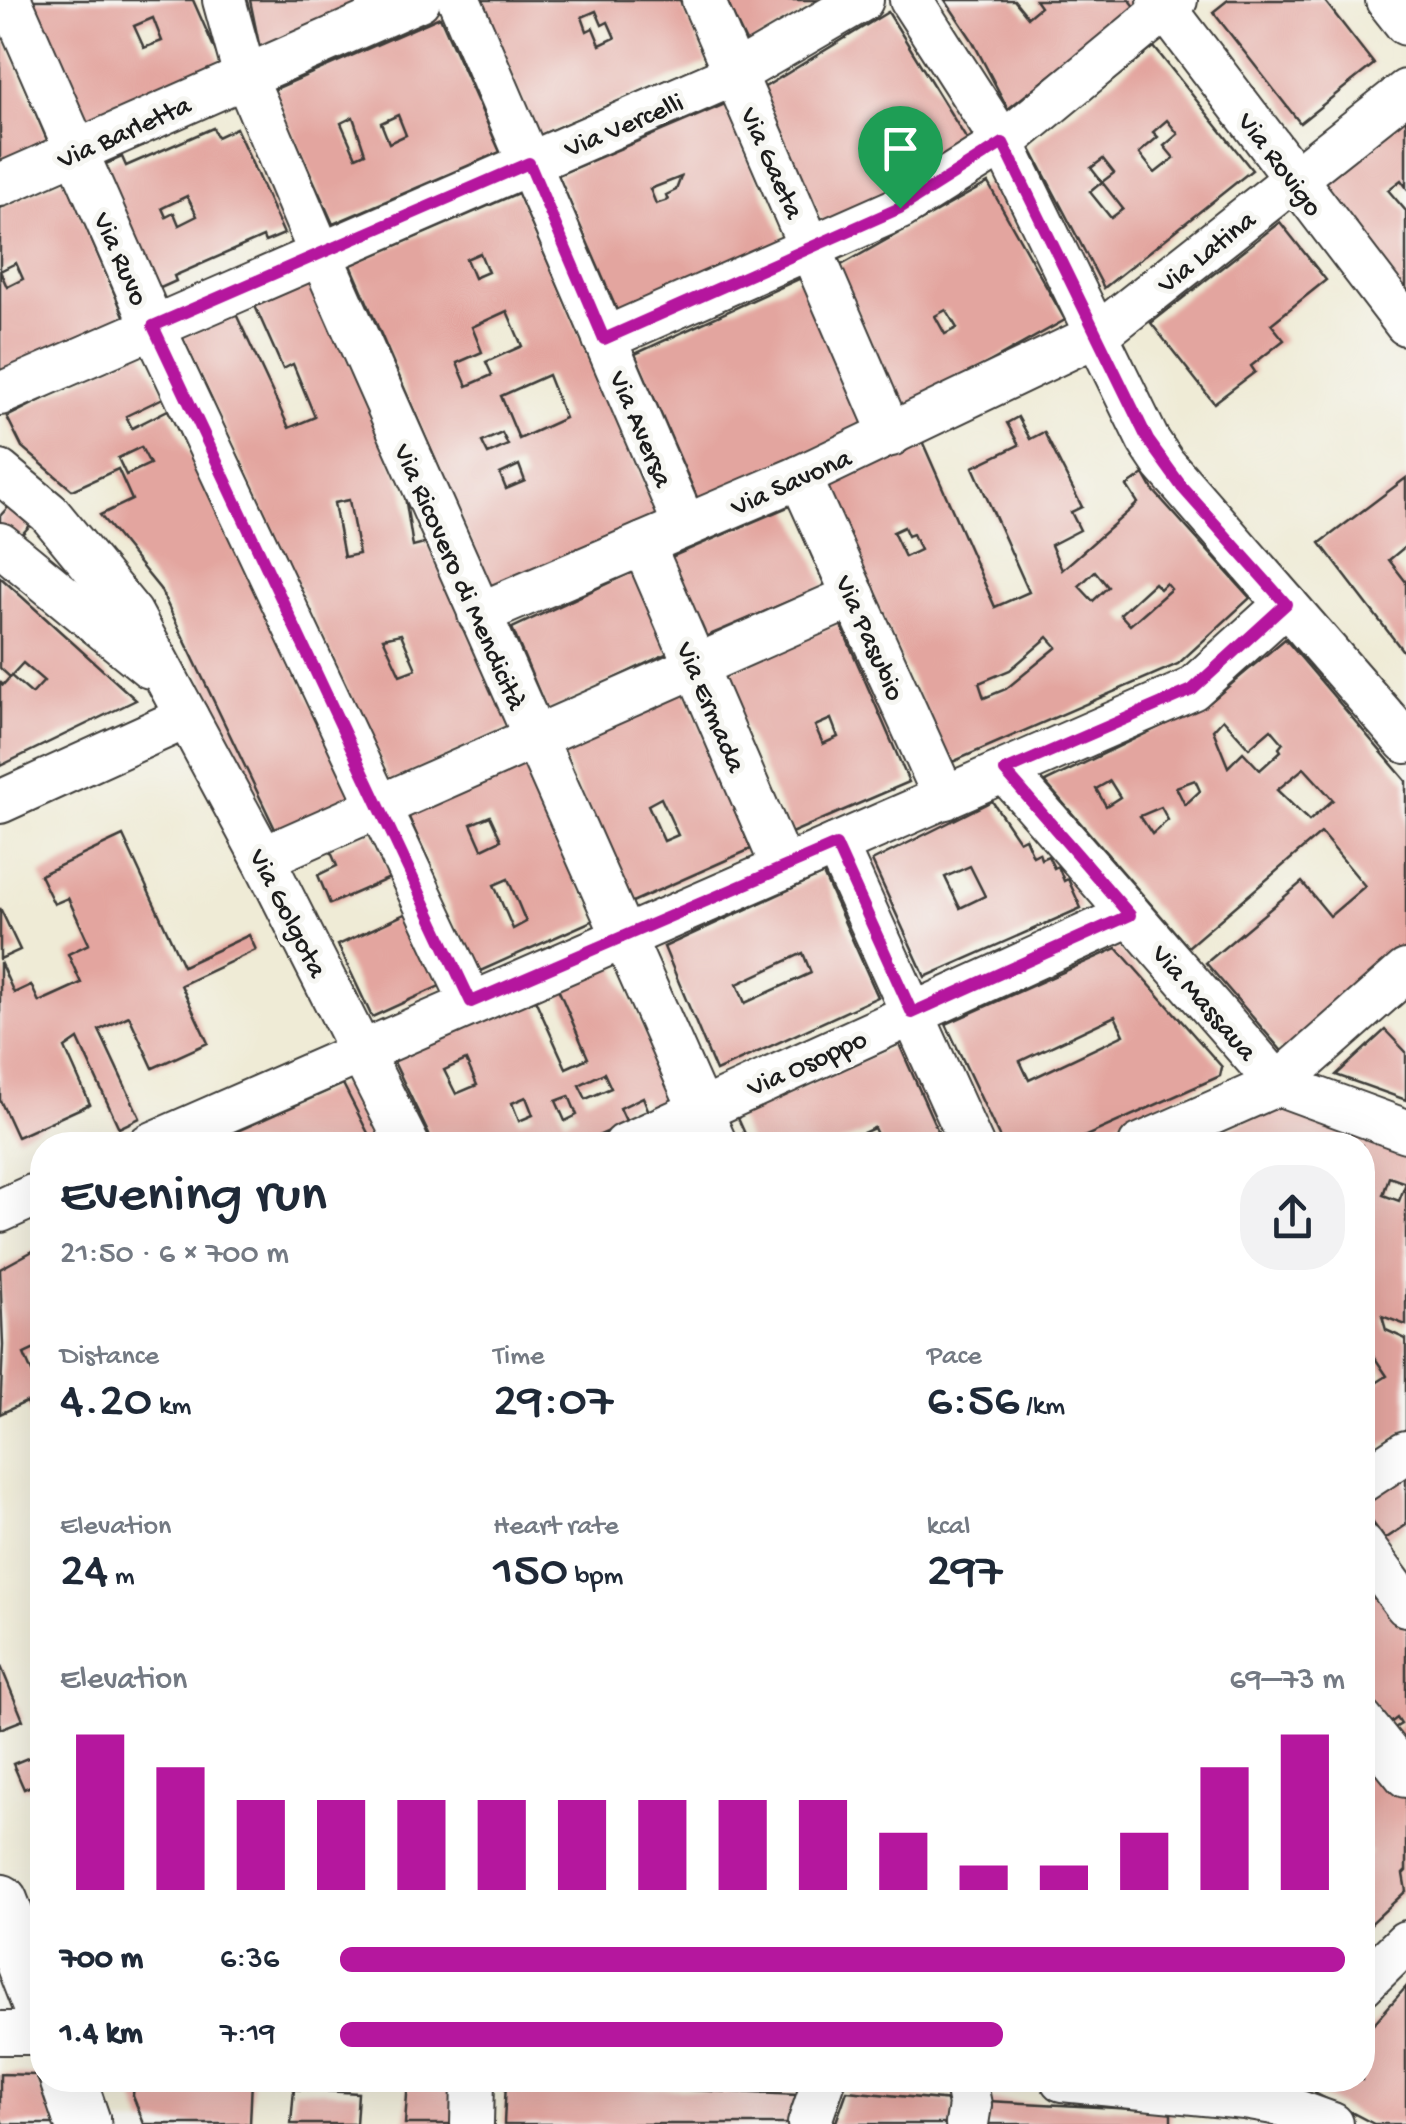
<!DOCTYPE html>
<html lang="en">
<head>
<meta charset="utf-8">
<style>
	body { margin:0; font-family:"Gochi Hand",sans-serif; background:#f2f2f3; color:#1f2937; height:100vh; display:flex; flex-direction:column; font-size:38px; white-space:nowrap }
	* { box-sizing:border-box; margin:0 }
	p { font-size:32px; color:#747a83 }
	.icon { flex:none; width:55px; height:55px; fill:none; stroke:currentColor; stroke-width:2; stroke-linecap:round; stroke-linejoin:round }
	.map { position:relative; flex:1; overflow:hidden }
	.drawer { position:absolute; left:30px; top:1132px; width:1345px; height:960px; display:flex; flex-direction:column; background:#fff; border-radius:40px; box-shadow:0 10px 40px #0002 }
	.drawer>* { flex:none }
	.pin { position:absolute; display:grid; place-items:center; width:85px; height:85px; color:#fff; margin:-102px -42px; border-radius:50% 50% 50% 0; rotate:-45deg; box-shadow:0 0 10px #0007 }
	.pin .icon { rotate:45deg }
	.round { display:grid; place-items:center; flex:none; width:105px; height:105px; border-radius:40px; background:#f2f2f3 }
	.head { display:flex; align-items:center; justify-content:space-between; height:170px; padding:0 30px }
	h1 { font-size:55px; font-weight:600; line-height:75px }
	.figures { display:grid; grid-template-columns:repeat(3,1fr); gap:15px; height:170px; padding:10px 30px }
	.figures div { display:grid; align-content:center }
	.figures b { font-size:50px; font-weight:600 }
	.figures small { font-size:28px; font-weight:400 }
	.figures p { font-size:28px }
	.chart { height:280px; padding:20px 30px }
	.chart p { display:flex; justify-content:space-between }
	.chart svg { width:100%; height:180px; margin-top:10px; stroke:#b5179e; stroke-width:6 }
	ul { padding:0 30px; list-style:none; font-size:32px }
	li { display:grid; grid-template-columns:160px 120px 1fr; align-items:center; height:75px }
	li i { height:25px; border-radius:12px; background:#b5179e }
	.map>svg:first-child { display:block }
	.building { fill:#e3a59f; fill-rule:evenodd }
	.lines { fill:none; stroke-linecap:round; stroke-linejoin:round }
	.minor-casing { stroke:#3c3b38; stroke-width:46 }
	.major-casing { stroke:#3c3b38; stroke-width:59 }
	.minor { stroke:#fff; stroke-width:42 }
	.major { stroke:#fff; stroke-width:55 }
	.route-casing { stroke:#fff; stroke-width:20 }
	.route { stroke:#b5179e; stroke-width:12 }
	.labels { text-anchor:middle; stroke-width:10; stroke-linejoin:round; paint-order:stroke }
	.street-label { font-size:28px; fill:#1c1c1c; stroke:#f6f6f2 }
</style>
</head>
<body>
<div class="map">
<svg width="1406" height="2124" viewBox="0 0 1406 2124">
	<rect width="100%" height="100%" fill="#f6f6f2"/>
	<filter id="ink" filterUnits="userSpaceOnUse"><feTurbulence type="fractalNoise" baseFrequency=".01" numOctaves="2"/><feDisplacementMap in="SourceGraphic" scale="20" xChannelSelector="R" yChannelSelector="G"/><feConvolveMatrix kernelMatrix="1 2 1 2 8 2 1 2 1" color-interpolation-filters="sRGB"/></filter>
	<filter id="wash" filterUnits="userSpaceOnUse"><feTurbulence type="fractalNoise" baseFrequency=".0048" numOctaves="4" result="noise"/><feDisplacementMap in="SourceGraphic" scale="40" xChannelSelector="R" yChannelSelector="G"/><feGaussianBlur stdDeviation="2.25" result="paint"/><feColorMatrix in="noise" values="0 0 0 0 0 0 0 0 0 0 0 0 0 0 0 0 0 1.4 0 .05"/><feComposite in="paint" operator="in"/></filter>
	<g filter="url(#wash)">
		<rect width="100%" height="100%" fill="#efebd6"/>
		<g id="blocks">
			<!-- building -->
			<g class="building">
				<path d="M31,0H193L223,68L86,126ZM153,18L162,41L144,48L134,26Z"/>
				<path d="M250,0H371L260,49Z"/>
				<path d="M478,0H680L707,63L538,136ZM596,11L602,25L608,22L615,38L600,45L593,28L587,31L582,17Z"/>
				<path d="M726,0H824L748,46Z"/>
				<path d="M945,0H1014L1028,17L1040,7L1035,0H1130L1136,8L1008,109L972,40Z"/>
				<path d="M1228,0H1324L1374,64L1300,123L1213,12Z"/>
				<path d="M888,12L969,143L825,227L760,90Z"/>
				<path d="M440,17L500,152L333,224L273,90ZM398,115L406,135L389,143L381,123ZM353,117L365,153L356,157L341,123Z"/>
				<path d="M0,28L47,140L0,163Z"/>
				<path d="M1154,47L1252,170L1104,288L1030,147ZM1167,120L1178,134L1164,146L1174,158L1155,173L1139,153L1158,137L1153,132ZM1103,159L1114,173L1102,182L1123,209L1111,218L1090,192L1102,182L1091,168Z"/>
				<path d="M725,104L785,243L619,315L558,175ZM681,177L676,190L666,195L668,200L656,204L650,189Z"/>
				<path d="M1406,115V187L1401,180L1388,190L1406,211V298L1318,184Z"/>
				<path d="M213,128L217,137L236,128L284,234L265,242L263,237L174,276L176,281L156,290L101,166L122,157L126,166ZM187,196L197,216L179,225L174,213L166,217L162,208Z"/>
				<path d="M65,178L125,318L0,372V271L7,287L23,279L16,263L0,271V208Z"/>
				<path d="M988,183L1065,320L900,412L838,267ZM946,310L957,328L945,334L935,316Z"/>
				<path d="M518,193L659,518L492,591L351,265ZM480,253L488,272L474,278L466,259ZM507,311L522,346L486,362L492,375L467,386L457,363L482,352L472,327ZM548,375L565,418L519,439L501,396ZM502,433L508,445L488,454L482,442ZM519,465L525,481L506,489L500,474Z"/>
				<path d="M1280,222L1326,280L1271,324L1284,340L1251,366L1255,372L1214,403L1151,323Z"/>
				<path d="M801,278L865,428L699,502L635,354Z"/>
				<path d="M316,279L404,490L413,547L428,543L514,726L391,783L182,337L236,314L289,428L315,417L293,364L283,369L255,306ZM349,500L359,554L344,557L334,503ZM401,634L416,669L400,675L383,638Z"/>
				<path d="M142,350L165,397L126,416L132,428L168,410L357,795L276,831L160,589L100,515L132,500L118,469L72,490L22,447L7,417ZM141,447L150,464L126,475L118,458Z"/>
				<path d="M1018,417L1030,439L1044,432L1082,507L1071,512L1080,530L1051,545L1062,570L1138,503L1127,486L1144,474L1153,490L1250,598L1178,664L950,763L823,489L922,441L995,607L1029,592L973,467L1019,445L1007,423ZM904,527L908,536L913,534L920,550L905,557L893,532ZM1095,571L1108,587L1093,601L1079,586ZM1154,583L1160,589L1166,583L1171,589L1130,625L1120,614ZM1048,637L1057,647L1006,689L984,698L979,683L1010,670Z"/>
				<path d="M1406,478V546L1389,560L1406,582V655L1320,543Z"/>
				<path d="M12,503L33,522L15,542L0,527V516Z"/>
				<path d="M790,506L825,586L705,637L671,557Z"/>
				<path d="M636,570L670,652L547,711L512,628Z"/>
				<path d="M0,577L136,700L0,766V682L3,685L10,677L0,668ZM23,663L44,681L32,694L11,676Z"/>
				<path d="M840,623L909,782L791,833L722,674ZM831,719L838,737L823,744L815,726Z"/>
				<path d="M1285,639L1406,781V955L1287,1057L1206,963L1302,882L1330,916L1365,886L1321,833L1188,947L1045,782L1209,703ZM1223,719L1249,748L1271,729L1283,743L1279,748L1281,751L1260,770L1243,752L1228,767L1213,730ZM1304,768L1333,800L1309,821L1277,790ZM1195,780L1200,791L1185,805L1176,787ZM1110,781L1120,797L1106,806L1096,789ZM1161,807L1168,820L1152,834L1140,816Z"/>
				<path d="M684,688L751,849L630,903L558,745ZM661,798L678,835L664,841L648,805Z"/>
				<path d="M524,761L594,920L478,972L407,813ZM490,816L501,840L482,849L471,824ZM508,879L526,922L513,929L494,885Z"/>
				<path d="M992,801L1019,841L1025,838L1033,856L1039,853L1041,859L1048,856L1054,868L1058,866L1064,881L1068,879L1081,908L925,977L872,861ZM970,866L985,896L960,908L945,877Z"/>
				<path d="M372,832L392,877L330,904L318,875L337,866L330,850Z"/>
				<path d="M123,836L183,966L249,935L256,950L181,985L208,1043L153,1068L129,1016L99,1030L140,1118L119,1128L78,1039L65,1048L90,1104L17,1137L0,1100V962L14,993L31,985L39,1002L81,983L68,954L89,944L68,898L54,904L40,875Z"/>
				<path d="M823,874L878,997L716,1071L664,947ZM803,953L811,973L745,1003L737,984Z"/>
				<path d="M0,908L20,950L0,959Z"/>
				<path d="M407,913L440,986L372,1017L338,945Z"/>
				<path d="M1117,948L1222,1067L1220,1076L1066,1145H1003L946,1024ZM1115,1016L1124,1035L1029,1080L1020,1061Z"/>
				<path d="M612,959L675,1100L649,1112L643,1097L620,1108L627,1123L578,1145H434L393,1060L533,995L566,1068L588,1058L556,984ZM466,1060L477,1085L456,1094L444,1070ZM604,1073L611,1088L586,1099L579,1085ZM569,1096L577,1115L565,1121L556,1101ZM526,1097L533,1115L519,1121L512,1103Z"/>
				<path d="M1385,1030L1406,1052V1100L1336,1075Z"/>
				<path d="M899,1044L944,1145H882L874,1128L837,1145H750L737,1116Z"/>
				<path d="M343,1084L374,1145H206Z"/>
				<path d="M1292,1099L1406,1141V1183L1389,1177L1383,1195L1399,1201L1406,1183V1325L1382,1316L1386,1330L1406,1339V1429L1362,1462V1392L1387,1376L1371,1352L1362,1359V1286L1368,1283L1365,1278L1371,1275L1362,1253V1145H1194Z"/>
				<path d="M42,1246V1360L37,1348L24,1354L35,1379L42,1376V1435L26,1402L0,1414L3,1345L0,1269Z"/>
				<path d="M1406,1472V1525L1385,1539L1362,1508V1502Z"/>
				<path d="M1362,1571L1406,1628V1747L1393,1729L1401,1724L1397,1718L1389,1724L1362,1689V1630L1368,1625L1362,1619Z"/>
				<path d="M0,1664L23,1720L0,1729Z"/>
				<path d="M1362,1739L1406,1792V1871L1403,1874L1406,1891L1362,1932V1855L1365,1857L1371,1853L1367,1850L1362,1854Z"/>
				<path d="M42,1752V1808L33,1785L24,1789L13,1764Z"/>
				<path d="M1406,1987V2124H1374L1315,2093L1326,2080H1362V2037Z"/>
				<path d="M0,2074L36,2075L56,2124H3L0,2117Z"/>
				<path d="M134,2080H252L250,2124H144L133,2096Z"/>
				<path d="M408,2080H458L454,2124H405Z"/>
				<path d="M506,2081L797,2095L789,2124H504Z"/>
				<path d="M294,2089L358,2093L356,2124H291Z"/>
				<path d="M847,2091L951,2101L953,2124H827L829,2119L836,2122Z"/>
				<path d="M988,2101L1171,2111V2124H987Z"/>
			</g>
		</g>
	</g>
	<g filter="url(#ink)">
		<use href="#blocks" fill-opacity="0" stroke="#3c3b38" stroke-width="2.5"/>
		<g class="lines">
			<!-- minor casing -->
			<g class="minor-casing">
				<g id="minor">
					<path d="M10,0L153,326L471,1002"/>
					<path d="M224,0L245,76L320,253L716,1145"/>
					<path d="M459,0L685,526"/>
					<path d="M703,0L891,435"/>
					<path d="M911,0L1003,143L1148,440L1164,464L1406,742"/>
					<path d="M1159,0L1406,324"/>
					<path d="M1387,0L1406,24"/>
					<path d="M0,185L419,0"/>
					<path d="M604,339L900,208L1003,143L1176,0"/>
					<path d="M0,394L735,74L862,0"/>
					<path d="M0,472L49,513L131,613L263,858L408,1145"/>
					<path d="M800,477L945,798"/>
					<path d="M0,544L150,667"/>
					<path d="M643,544L783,868"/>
					<path d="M479,614L800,477L1097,335L1406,91"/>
					<path d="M1005,771L1278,1084L1406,1131"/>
					<path d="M0,802L187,717"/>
					<path d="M836,845L972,1145"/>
					<path d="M263,858L854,596"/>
					<path d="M149,1145L1192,689L1286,604"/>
					<path d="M625,1145L1130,915"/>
					<path d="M1140,1145L1278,1084L1406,971"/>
					<path d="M0,1211L42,1192"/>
					<path d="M1362,1481L1406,1452"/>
					<path d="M1362,1545L1406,1605"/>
					<path d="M1362,1721L1406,1776"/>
					<path d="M1362,1985L1406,1942"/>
					<path d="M0,2033H42"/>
					<path d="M965,2080L970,2105L967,2124"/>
					<path d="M1062,2080L1245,2098L1274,2103L1332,2124"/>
					<path d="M472,2124L473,2080"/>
					<path d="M809,2124L824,2080"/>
				</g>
			</g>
			<!-- major casing -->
			<g class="major-casing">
				<g id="major">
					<path d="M0,1902L42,2010"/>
					<path d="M68,2080L83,2124"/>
				</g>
			</g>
			<!-- minor -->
			<use href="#minor" class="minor"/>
			<!-- major -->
			<use href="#major" class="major"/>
		</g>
	</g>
	<g class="lines" filter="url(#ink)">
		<!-- route casing -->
		<g class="route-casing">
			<path id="route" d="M1003,143L1148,440L1182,487L1286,604L1192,690L1005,771L1130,915L912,1013L836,845L471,1002L153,326L529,163L604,339L900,208Z"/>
		</g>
		<!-- route -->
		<use href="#route" class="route"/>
	</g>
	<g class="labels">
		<!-- street labels -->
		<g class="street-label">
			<text transform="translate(623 123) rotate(-23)" y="10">Via Vercelli</text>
			<text transform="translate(123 130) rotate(-24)" y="10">Via Barletta</text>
			<text transform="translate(774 162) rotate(66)" y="10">Via Gaeta</text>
			<text transform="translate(1282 163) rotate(53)" y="10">Via Rovigo</text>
			<text transform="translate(1205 250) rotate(-38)" y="10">Via Latina</text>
			<text transform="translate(123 258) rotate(66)" y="10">Via Ruvo</text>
			<text transform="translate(643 428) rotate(67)" y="10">Via Aversa</text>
			<text transform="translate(790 480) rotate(-24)" y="10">Via Savona</text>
			<text transform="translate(462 576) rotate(66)" y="10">Via Ricovero di Mendicità</text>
			<text transform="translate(872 637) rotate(66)" y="10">Via Pasubio</text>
			<text transform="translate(713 706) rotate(67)" y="10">Via Ermada</text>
			<text transform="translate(290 912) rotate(63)" y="10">Via Golgota</text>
			<text transform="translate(1206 1001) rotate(49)" y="10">Via Massaua</text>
			<text transform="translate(806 1061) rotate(-24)" y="10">Via Osoppo</text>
		</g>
	</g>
</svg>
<div class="pin" style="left:900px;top:208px;background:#1e9e55"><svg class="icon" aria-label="arrive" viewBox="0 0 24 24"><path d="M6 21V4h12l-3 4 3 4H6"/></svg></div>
<section class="drawer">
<div class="head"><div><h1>Evening run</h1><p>21:50 · 6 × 700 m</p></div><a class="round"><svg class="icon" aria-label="share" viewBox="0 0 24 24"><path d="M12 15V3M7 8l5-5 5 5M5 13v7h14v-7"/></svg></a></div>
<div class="figures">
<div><p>Distance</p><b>4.20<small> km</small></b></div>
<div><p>Time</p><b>29:07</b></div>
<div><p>Pace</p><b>6:56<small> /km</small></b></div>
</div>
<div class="figures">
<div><p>Elevation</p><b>24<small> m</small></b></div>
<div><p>Heart rate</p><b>150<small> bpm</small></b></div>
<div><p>kcal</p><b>297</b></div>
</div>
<div class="chart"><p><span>Elevation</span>69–73 m</p>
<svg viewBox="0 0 160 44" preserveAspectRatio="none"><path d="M5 44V6M15 44V14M25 44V22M35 44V22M45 44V22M55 44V22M65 44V22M75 44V22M85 44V22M95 44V22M105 44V30M115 44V38M125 44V38M135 44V30M145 44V14M155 44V6"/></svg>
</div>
<ul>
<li><b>700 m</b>6:36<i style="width:100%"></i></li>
<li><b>1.4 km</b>7:19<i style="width:66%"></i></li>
</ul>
</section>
</div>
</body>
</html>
